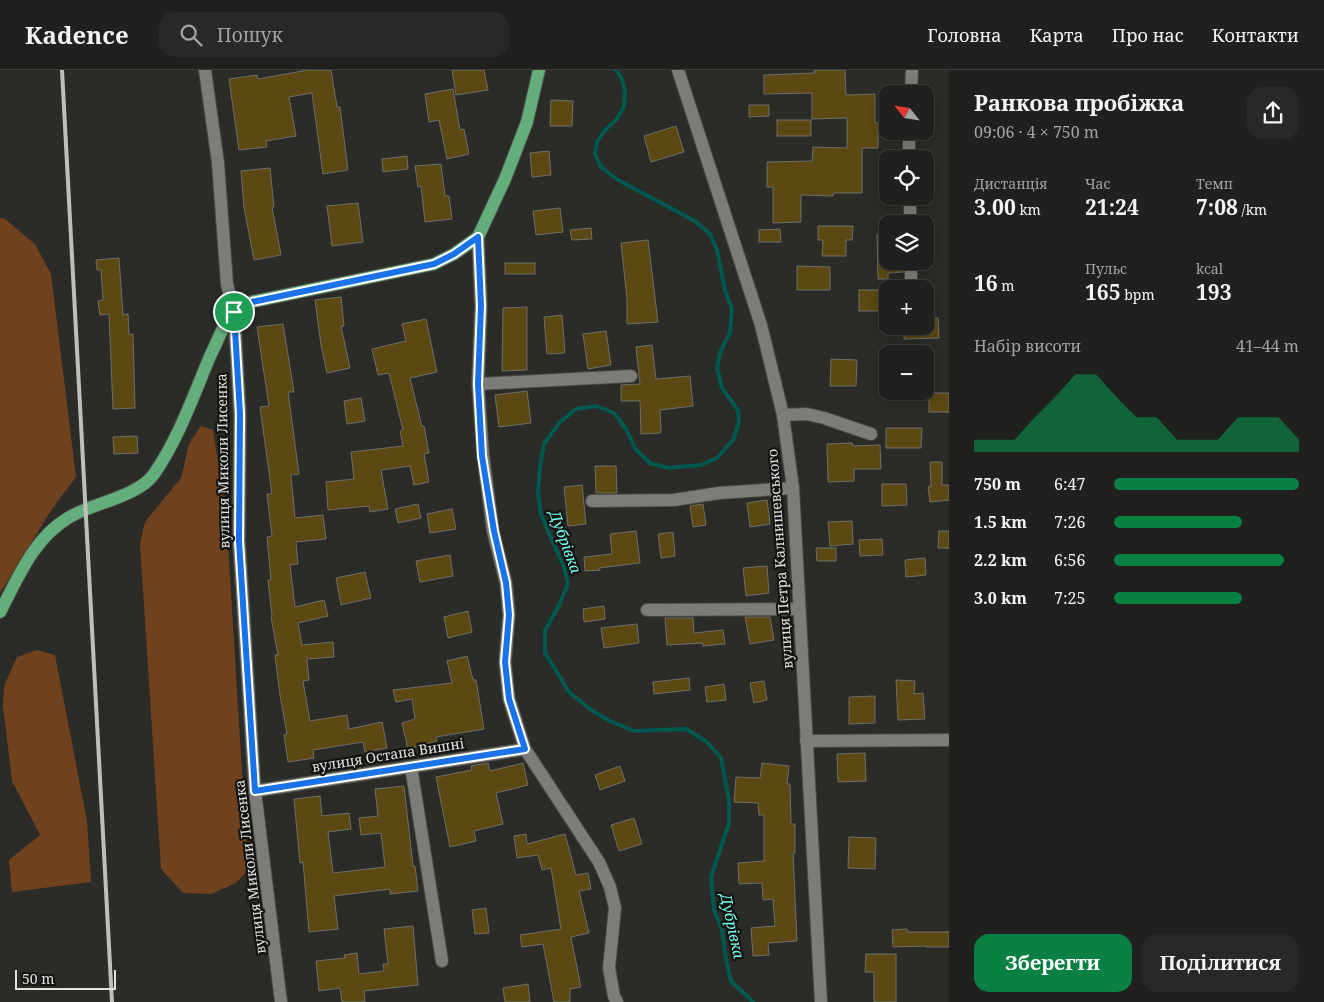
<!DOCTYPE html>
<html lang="uk">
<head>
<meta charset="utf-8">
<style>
	body { margin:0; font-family:"Noto Serif",serif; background:#282927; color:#f1f3f6; height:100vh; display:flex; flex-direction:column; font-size:19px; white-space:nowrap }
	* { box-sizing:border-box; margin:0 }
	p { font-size:16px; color:#a2a3a4 }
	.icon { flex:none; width:28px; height:28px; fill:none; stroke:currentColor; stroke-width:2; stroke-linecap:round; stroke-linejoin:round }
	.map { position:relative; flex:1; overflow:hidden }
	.side { display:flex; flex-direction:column; background:#20211e; width:375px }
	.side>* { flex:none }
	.needle { width:32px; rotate:300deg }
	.tools { position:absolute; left:879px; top:15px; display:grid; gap:10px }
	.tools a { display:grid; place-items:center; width:55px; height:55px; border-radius:10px; background:#20211e; box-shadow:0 2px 12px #0003,0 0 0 1px #3d3e3c; font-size:25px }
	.scale { position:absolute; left:15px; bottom:12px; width:101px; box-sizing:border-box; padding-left:5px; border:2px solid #e2e3e0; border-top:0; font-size:14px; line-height:18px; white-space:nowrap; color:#e2e3e0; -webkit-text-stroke:4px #131412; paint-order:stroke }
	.pin { position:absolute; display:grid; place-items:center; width:42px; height:42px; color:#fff; margin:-21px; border:2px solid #fff; border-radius:50%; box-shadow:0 1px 5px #0007 }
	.round { display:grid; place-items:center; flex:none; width:52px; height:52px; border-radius:15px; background:#282927 }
	.headline { display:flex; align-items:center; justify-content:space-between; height:85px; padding:0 25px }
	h1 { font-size:22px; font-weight:700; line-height:38px }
	.metrics { display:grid; grid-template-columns:repeat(3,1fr); gap:8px; height:85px; padding:5px 25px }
	.metrics div { display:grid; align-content:center }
	.metrics b { font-size:21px; font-weight:700 }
	.metrics small { font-size:14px; font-weight:400 }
	.metrics p { font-size:14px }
	.chart { height:140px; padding:10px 25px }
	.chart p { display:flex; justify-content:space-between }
	.chart svg { width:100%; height:90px; margin-top:5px; fill:#0b8043; opacity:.7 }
	.primary-button { display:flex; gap:10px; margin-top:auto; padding:10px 25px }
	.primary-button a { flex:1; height:58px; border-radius:15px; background:#0b8043; color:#fff; font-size:20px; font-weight:700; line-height:58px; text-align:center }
	.primary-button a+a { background:#282927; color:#f1f3f6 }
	ul { padding:0 25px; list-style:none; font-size:16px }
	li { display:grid; grid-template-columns:80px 60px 1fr; align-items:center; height:38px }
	li i { height:12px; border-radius:6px; background:#0b8043 }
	header { display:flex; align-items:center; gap:30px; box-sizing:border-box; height:70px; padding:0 25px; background:#20211e; border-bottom:1px solid #3d3e3c }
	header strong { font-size:24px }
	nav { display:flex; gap:28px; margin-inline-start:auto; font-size:18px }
	.search { width:350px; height:45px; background:#282927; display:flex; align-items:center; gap:12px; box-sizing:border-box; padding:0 18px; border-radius:15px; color:#a2a3a4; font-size:19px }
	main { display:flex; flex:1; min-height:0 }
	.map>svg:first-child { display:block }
	.green { fill:#70411d }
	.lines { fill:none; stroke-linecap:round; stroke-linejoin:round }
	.stream { stroke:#005951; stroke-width:4 }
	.building { fill:#5b4812; stroke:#706e69 }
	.minor-casing { stroke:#494a46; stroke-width:14 }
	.major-casing { stroke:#494a46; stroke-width:14 }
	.minor { stroke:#7c7d78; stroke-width:12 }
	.major { stroke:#64ae7c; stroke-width:12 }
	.rail { stroke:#bebfbb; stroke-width:4 }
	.route-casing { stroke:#fff; stroke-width:10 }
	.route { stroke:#1a73e8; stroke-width:6 }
	.labels { text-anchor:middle; stroke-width:4.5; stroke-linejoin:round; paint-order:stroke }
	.street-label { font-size:14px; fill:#e2e3e0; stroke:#131412 }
	.water-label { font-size:15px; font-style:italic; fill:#74fdeb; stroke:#131412 }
</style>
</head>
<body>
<header>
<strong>Kadence</strong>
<div class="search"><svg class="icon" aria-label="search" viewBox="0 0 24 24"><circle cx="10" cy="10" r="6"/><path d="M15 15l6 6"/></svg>Пошук</div>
<nav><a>Головна</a><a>Карта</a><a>Про нас</a><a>Контакти</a></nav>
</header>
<main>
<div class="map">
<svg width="949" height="932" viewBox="0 0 949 932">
	<rect width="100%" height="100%" fill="#2b2c28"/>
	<!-- green -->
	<g class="green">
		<path d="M0,148L5,149L35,174L51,204L76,407L52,439L0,523Z"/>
		<path d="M201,356L213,360L226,442L248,800L236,813L211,824L183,823L161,799L140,473L145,452L181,408L189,374Z"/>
		<path d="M37,580L55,585L87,751L91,812L12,822L9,790L40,765L12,711L3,636L4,616L17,587Z"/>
	</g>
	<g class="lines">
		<!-- stream -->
		<path class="stream" d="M616,0L621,7L625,21L624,36L617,49L605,60L597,72L595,84L601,97L618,110L695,151L710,164L717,180L725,220L732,239L730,262L720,283L717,298L722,318L738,340L739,353L733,370L717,388L701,395L668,398L650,393L636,380L626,359L614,343L596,336L576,339L560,352L544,374L540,397L538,422L541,445L564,497L568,514L560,533L545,561V583L569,622L591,640L610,651L634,661L686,659L707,672L721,688L729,730V753L711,807L714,840L722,859L726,890L731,911L753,932"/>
	</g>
	<!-- building -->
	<g class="building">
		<path d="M308,0H331L337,37H340L348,100L323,104L312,23L289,27L296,66L266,71L267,77L239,80L229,9L257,5L258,9Z"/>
		<path d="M452,0H484L488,20L456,25Z"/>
		<path d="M814,0H845L846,25L875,24V53H878V78H862V123H833V126L801,125V152L773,153V117H767V92L812,91L813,77L847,78V48L812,49V23L764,24V5L815,3Z"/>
		<path d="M453,19L460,60L464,59L469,84L447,89L439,50L429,52L425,24Z"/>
		<path d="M551,30L573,31L572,56H550Z"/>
		<path d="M749,35H769V46L749,47Z"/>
		<rect x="777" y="50" width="34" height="16"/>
		<path d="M676,56L684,82L651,92L644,66Z"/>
		<path d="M549,81L551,105L532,107L530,83Z"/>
		<path d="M407,86L408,99L383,102L382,89Z"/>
		<path d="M441,94L445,126H449L452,149L425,152L421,116L418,117L415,96Z"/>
		<path d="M270,98L274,137H272L281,185L254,190L244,137L241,101Z"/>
		<path d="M358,133L363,172L332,176L327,136Z"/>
		<path d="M560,138L563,162L536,165L533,141Z"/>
		<path d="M818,156H853L852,170H846V186H822L823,170H818Z"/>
		<path d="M591,158L592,169L572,170L570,160Z"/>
		<path d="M780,159L781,172H759V160Z"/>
		<path d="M877,165H888V191H903V202L888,203V209H878Z"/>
		<path d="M648,170L658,252L627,254V229L621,173Z"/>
		<path d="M119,188L123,245L128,244L129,265L133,264L135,338L113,339L109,244L100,245L98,231L103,230L101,200H97L96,190Z"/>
		<rect x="505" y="193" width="30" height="11"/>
		<path d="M797,196L830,197V220H797Z"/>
		<rect x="859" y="220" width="21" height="21"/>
		<path d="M341,227L344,256H341L350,298L327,303L321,275L315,230Z"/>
		<path d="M527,237V300L502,301L503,238Z"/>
		<path d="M562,245L565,283L547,284L544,247Z"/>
		<path d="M938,248L939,268L904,269V256H925V249Z"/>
		<path d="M426,249L437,302L410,308L422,357L424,356L429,383L424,384L429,412L414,415L410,396L381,400L388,439L370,442L369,436L328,440L326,412L354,409L351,382L403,376L400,361L403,360L389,303L378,305L372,279L406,271L402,254Z"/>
		<path d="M283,254L294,322H288L299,404L291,405L295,448L323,445L326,469L296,472L298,494L290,495L295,537L324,530L328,546L298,553L302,575L333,572L334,587L307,589L309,610L303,611L310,651L347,645L349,659L382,652L387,678L365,682L363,672L313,680L314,688L288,692L284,665L287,664L280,625L275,585H278L271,547L272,546L268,510H271L267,467L272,466L267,424H272L260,337L269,336L257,257Z"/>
		<path d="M606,261L611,295L588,299L583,264Z"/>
		<path d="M652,275L656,309L690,306L693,336L660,340L661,363L641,364L640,331H621V315L640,314L636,277Z"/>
		<path d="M831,289L857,290L856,316H830Z"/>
		<path d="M527,321L531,353L499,357L495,325Z"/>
		<rect x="929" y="323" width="20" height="19"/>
		<path d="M361,328L365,351L347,354L344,331Z"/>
		<path d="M886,358H922L921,378H886Z"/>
		<path d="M137,366L138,383L114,384L113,367Z"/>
		<path d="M852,373L853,376L880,375L881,399H854V411L828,412L827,374Z"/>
		<path d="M930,392H942V415H949V430L930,432L928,417L931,416Z"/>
		<path d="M595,396H616L617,423H596Z"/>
		<path d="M882,414H906L907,435L882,436Z"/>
		<path d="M582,415L586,454L568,456L564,417Z"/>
		<path d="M767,430L770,454L750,457L747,433Z"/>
		<path d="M418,434L421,448L398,453L395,439Z"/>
		<path d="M703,434L706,455L693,457L690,436Z"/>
		<path d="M452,439L456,459L430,463L427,444Z"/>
		<path d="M852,451L853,474L830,476L828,452Z"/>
		<path d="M636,461L640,493L599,498L600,500L585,501L584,487L612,484L610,464Z"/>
		<path d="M939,461H949V478H938Z"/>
		<path d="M673,462L675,486L661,488L658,464Z"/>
		<path d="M882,469L883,485L860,486L859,470Z"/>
		<path d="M816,478H836V491H817Z"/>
		<path d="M450,485L453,506L420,512L416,491Z"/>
		<path d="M925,488L926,505L906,507L905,490Z"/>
		<path d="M767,496L769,523L746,526L743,498Z"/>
		<path d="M365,502L371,528L341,535L336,508Z"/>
		<path d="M604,536L605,549L584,552L583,539Z"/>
		<path d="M468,541L472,562L448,568L444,547Z"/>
		<path d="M745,547H770L774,570L750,574Z"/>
		<path d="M665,548H693L694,563L723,560L725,574L703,576V573L667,575Z"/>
		<path d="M637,554L639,573L604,578L601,558Z"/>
		<path d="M467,586L473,610H476L484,659L436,667L437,671L408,679L402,653L415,649L412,629L396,632L393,620L452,613L447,591Z"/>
		<path d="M689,608L690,620L654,624L653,612Z"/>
		<path d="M896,610L915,611L914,624L923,623L925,649L898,650Z"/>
		<path d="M764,611L767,630L754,633L750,613Z"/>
		<path d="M724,614L726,630L707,632L705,617Z"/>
		<path d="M875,626V653L849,654V627Z"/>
		<path d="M865,683L866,711L838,712L837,684Z"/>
		<path d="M488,693L490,701L523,693L528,715L496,723L503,754L474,761L476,771L450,777L436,707L472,700L471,696Z"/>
		<path d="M762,693L789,696L787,714H790L791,754H795V783H793L797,871L768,873L769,885L753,886L751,858L775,856L773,829L763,830L762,813L739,814L738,793L764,791V745H759L758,733L734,732L736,707L760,708Z"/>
		<path d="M620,696L625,711L600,720L595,705Z"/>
		<path d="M404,716L413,796H415L418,821L390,824V819L334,826L338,859L309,862L303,792L300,793L294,729L320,726L322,746L349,743L351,759L328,762L333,803L385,797L381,763L361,765L359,748L378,746L375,719Z"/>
		<path d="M634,748L642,774L619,781L611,755Z"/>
		<path d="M526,764L527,774L565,764L576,805L588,803L591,819L579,821L589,863L571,867L581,917L570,919V932H554L543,874L522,877L520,865L561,859L551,798L542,800L538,785L517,788L514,766Z"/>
		<path d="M849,767L876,768L875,799L848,798Z"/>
		<path d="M486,838L489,863L475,864L472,840Z"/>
		<path d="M413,856L418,915L364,921L365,932H342L340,918L319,921L316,891L345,888L344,885L357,883L359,904L384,901L383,894H388L384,859Z"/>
		<path d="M907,859L908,862H949V877H926V876L893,877L892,860Z"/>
		<path d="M866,884H896V932H874V902H865Z"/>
		<path d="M528,914L530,932H505L503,918Z"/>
	</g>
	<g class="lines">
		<!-- minor casing -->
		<g class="minor-casing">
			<g id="minor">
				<path d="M205,0L218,93L227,214L234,242L240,344L239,471L255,721L281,932"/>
				<path d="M678,0L761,255L783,345L793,418L821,932"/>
				<path d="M911,24L912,0"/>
				<path d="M909,61V89"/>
				<path d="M910,126V154"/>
				<path d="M478,167L481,236L478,314L483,385L493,461L506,513L509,545L505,592L509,629L525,679L599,792L610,817L615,838L609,898L614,926L617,932"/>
				<path d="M911,191V219"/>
				<path d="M478,314L631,306"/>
				<path d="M783,345L807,344L824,348L871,364"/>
				<path d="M592,431L674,430L719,423L793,418"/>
				<path d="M647,540L799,539"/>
				<path d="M806,671L949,670"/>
				<path d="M411,697L442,891"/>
				<path d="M255,721L525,679"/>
			</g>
		</g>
		<!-- major casing -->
		<g class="major-casing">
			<path id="major" d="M0,542C18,508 33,469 68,448C92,433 138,427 154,404C179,368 194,324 211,284C217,273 225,249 235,241C240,237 246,235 251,232L434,194L454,184L478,167L505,109L527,52L539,0"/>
		</g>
		<!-- minor -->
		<use href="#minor" class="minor"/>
		<!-- major -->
		<use href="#major" class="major"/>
		<!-- rail -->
		<path class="rail" d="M62,0L112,932"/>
	</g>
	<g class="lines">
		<!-- route casing -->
		<g class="route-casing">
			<path id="route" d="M478,167L481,236L478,314L482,386L494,461L506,513L509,545L505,592L509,629L525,679L255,721L239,471L240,344L234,242L252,232L434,194L454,184Z"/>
		</g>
		<!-- route -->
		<use href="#route" class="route"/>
	</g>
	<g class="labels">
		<!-- street labels -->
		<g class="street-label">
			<text transform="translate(223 391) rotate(-91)" y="5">вулиця Миколи Лисенка</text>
			<text transform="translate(780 489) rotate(-94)" y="5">вулиця Петра Калнишевського</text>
			<text transform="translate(388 685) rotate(-9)" y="5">вулиця Остапа Вишні</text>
			<text transform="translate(250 797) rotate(-97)" y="5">вулиця Миколи Лисенка</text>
		</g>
		<!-- water labels -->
		<g class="water-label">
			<text transform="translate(565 472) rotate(70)" y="5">Дубрівка</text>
			<text transform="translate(732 856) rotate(78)" y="5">Дубрівка</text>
		</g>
	</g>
</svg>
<div class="tools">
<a><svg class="needle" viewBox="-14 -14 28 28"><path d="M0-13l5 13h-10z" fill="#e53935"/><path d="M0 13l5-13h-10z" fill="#a2a3a4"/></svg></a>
<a><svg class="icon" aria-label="locate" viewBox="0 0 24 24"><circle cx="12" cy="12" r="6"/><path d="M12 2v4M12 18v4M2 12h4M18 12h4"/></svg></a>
<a><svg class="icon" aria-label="layers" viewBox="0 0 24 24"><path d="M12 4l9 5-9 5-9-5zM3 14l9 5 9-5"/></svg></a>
<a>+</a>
<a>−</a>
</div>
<div class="scale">50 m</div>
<div class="pin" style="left:234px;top:242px;background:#1e9e55"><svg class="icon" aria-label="arrive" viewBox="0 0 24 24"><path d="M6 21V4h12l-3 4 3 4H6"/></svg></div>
</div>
<section class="side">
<div class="headline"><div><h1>Ранкова пробіжка</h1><p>09:06 · 4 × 750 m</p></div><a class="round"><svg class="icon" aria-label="share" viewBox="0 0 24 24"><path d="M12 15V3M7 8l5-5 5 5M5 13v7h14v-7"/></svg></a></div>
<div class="metrics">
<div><p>Дистанція</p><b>3.00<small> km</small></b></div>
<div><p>Час</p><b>21:24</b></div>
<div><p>Темп</p><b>7:08<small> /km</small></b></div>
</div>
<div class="metrics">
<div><b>16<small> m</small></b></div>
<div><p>Пульс</p><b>165<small> bpm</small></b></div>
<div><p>kcal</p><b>193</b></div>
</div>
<div class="chart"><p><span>Набір висоти</span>41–44 m</p>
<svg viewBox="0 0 160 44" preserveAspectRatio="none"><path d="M0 44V38L10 38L20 38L30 27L40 17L50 6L60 6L70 17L80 27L90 27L100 38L110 38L120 38L130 27L140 27L150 27L160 38V44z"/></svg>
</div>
<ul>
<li><b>750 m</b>6:47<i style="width:100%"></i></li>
<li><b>1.5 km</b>7:26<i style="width:69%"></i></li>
<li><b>2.2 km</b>6:56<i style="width:92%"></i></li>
<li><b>3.0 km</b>7:25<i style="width:69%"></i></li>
</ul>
<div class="primary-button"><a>Зберегти</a><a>Поділитися</a></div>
</section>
</main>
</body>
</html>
